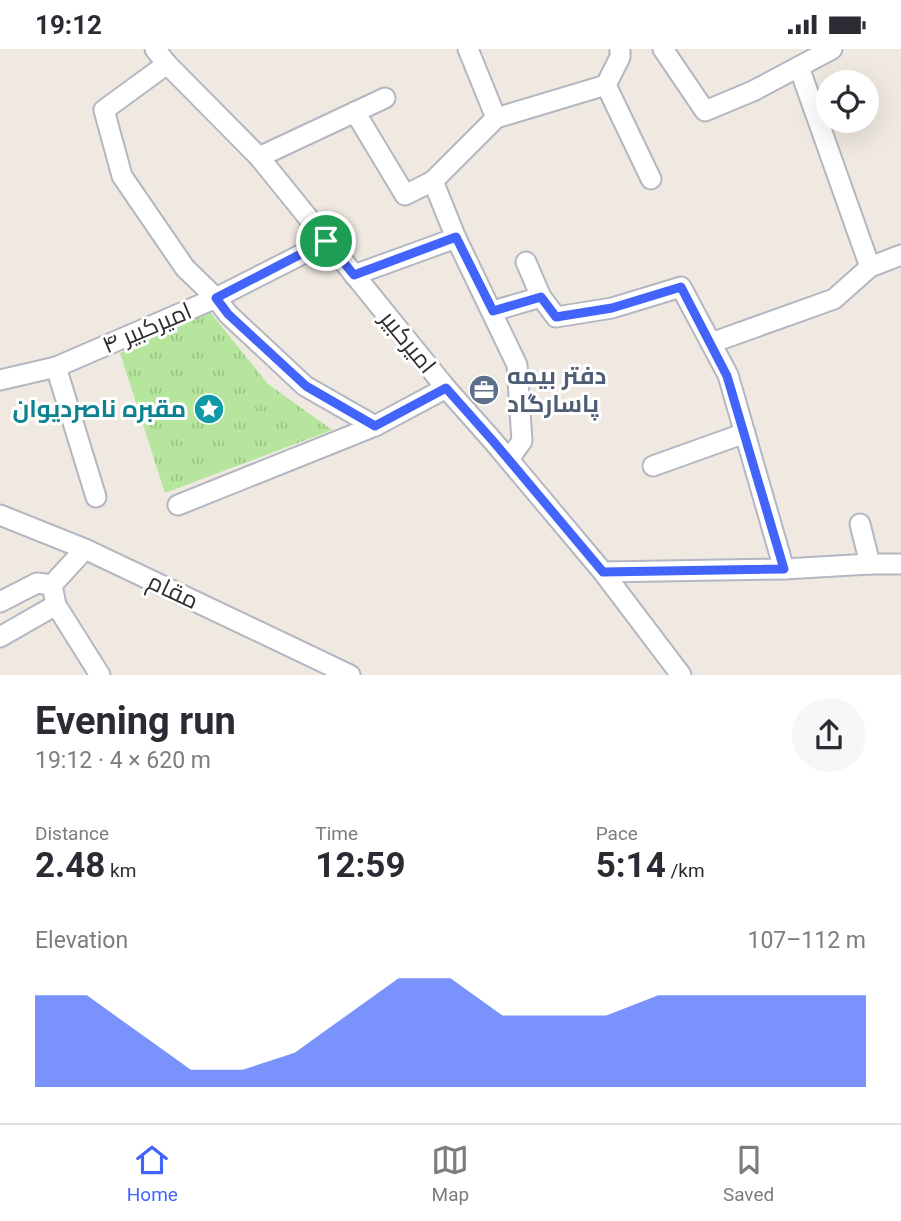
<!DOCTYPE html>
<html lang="en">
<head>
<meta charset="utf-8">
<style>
	body { margin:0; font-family:Roboto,Cairo,sans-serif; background:#f7f7f7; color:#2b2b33; height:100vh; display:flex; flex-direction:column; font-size:26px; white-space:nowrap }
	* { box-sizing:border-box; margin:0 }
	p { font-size:23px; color:#7c7c81 }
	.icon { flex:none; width:38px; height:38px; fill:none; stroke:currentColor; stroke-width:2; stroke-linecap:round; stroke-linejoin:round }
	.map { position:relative; height:626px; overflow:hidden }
	.panel { display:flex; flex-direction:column; background:#fff; flex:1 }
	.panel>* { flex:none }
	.buttons { position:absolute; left:816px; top:21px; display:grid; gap:14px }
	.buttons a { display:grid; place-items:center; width:63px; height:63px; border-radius:50%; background:#fff; box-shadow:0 7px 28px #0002; font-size:35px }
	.pin { position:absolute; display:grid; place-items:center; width:60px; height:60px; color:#fff; margin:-30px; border:4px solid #fff; border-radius:50%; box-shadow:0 2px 7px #0007 }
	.round { display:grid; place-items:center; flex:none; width:74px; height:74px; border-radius:37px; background:#f7f7f7 }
	.head { display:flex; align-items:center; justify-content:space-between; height:119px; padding:0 35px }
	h1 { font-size:38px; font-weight:700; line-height:52px }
	.stats { display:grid; grid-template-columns:repeat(3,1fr); gap:10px; height:119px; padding:7px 35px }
	.stats div { display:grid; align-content:center }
	.stats b { font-size:35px; font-weight:700 }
	.stats small { font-size:19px; font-weight:400 }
	.stats p { font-size:19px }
	.chart { height:196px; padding:14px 35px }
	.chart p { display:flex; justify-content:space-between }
	.chart svg { width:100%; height:126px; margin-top:7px; fill:#4264fb; opacity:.7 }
	.status { display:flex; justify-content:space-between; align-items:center; height:49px; padding:0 35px; background:#fff; direction:ltr }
	.status svg { height:19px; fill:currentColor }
	.tab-bar { display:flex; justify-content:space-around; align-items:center; height:98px; border-top:2px solid #e1e1e2; background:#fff; font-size:19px; color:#7c7c81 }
	.tab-bar a { display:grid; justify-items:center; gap:4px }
	.tab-bar .selected { color:#4264fb }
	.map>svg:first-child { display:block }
	.grass { fill:url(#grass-tufts) }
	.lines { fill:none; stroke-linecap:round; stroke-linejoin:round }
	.minor-casing { stroke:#b4b7c1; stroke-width:23 }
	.minor { stroke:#fff; stroke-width:19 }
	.route-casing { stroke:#fff; stroke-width:14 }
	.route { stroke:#4264fb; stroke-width:9 }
	.labels { text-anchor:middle; stroke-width:6; stroke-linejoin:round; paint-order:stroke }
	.street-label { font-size:24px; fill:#2e2e2e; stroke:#fff }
	.service-label { font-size:24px; font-weight:bold; fill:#4e5e75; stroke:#fff; text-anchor:start }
	.culture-label { font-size:24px; font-weight:bold; fill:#0d838f; stroke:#fff; text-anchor:end }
</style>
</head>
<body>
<div class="status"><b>19:12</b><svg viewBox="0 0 49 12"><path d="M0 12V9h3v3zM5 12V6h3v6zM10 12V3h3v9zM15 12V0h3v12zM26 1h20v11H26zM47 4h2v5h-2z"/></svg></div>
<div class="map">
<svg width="901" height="626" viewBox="0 0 901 626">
	<defs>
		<pattern id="grass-tufts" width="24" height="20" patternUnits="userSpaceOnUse" patternTransform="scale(1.75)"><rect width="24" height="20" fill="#b6e59e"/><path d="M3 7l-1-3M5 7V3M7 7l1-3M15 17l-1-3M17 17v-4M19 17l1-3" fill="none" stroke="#9dc588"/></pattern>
	</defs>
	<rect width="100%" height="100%" fill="#efe9e1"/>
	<!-- grass -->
	<path class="grass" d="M210,263L268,335L332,381L165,444L120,304Z"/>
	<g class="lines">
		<!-- minor casing -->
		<g class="minor-casing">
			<g id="minor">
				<path d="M155,0L167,15L259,108L446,339L493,392L603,523L681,626"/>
				<path d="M468,0L496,69"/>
				<path d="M620,0V8L606,36L651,130"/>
				<path d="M663,0L705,62L753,42L832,0"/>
				<path d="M167,15L104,61L122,127L185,219L216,249L228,265L305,337L375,377"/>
				<path d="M799,18L870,218"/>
				<path d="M355,63L405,146L433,132L456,189L517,316L522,392L509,410"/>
				<path d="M259,108L385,49"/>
				<path d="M433,132L496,69L606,36"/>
				<path d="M526,213L541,248"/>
				<path d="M354,226L456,189"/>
				<path d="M493,262L541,248L556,268L612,259L681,238L728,326L784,520"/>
				<path d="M711,294L834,250L870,218L901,206"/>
				<path d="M56,318L96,448"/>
				<path d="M0,331L56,318L216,249L326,193"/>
				<path d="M653,417L745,384"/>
				<path d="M178,456L375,377L446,339"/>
				<path d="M0,466L85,500L350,626"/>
				<path d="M860,475L870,515"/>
				<path d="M603,523L784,520L870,515H901"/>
				<path d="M52,536L85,500"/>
				<path d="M0,553L37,534L52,536"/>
				<path d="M56,556L100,626"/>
				<path d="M0,588L56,556L52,536"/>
			</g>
		</g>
		<!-- minor -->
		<use href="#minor" class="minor"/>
	</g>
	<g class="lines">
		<!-- route casing -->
		<g class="route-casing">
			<path id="route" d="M456,188L493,262L541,248L556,268L612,259L681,238L727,327L784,520L603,523L493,392L446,339L375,377L306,337L228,265L216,249L326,192L354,226Z"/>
		</g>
		<!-- route -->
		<use href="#route" class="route"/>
	</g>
	<!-- icons -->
	<defs>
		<g id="office-disc" transform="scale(1.575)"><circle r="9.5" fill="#5c6f8a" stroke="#fff"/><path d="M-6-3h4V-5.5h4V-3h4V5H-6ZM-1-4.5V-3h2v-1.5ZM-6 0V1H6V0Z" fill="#fff"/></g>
		<g id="sight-disc" transform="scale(1.575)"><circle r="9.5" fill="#0f9aa8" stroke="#fff"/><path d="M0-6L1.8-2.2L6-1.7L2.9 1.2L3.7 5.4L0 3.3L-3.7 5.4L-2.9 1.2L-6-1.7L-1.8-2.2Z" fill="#fff"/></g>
	</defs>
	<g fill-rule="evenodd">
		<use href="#office-disc" x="484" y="341"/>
		<use href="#sight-disc" x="209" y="360"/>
	</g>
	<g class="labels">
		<!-- street labels -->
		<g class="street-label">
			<text transform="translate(147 279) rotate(-23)" y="8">امیرکبیر ۴</text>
			<text transform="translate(408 293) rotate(51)" y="8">امیرکبیر</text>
			<text transform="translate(173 542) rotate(25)" y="8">مقام</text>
		</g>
		<!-- service labels -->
		<g class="service-label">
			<text x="507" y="335">دفتر بیمه<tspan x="507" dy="28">پاسارگاد</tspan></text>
		</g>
		<!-- culture labels -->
		<g class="culture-label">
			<text x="186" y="368">مقبره ناصردیوان</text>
		</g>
	</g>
</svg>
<div class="buttons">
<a><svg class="icon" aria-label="locate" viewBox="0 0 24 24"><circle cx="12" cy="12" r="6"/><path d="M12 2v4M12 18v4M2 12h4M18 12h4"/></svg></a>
</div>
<div class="pin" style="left:326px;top:192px;background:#1e9e55"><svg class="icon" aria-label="arrive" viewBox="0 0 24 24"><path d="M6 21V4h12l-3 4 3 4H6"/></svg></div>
</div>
<section class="panel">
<div class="head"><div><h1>Evening run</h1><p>19:12 · 4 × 620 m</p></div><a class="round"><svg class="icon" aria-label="share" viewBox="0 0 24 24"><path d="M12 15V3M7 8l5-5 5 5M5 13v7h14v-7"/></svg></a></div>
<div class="stats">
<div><p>Distance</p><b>2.48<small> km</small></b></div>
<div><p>Time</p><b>12:59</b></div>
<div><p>Pace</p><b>5:14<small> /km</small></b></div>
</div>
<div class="chart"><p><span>Elevation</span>107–112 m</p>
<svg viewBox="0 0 160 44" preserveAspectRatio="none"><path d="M0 44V12L10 12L20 25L30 38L40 38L50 32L60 19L70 6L80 6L90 19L100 19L110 19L120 12L130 12L140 12L150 12L160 12V44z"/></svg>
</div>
</section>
<nav class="tab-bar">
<a class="selected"><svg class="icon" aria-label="home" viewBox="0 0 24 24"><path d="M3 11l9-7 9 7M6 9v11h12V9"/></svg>Home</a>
<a><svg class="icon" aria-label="map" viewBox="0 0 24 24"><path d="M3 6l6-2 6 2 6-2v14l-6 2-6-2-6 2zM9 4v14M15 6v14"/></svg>Map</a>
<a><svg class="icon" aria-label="saved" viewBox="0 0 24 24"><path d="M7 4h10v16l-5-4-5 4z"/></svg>Saved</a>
</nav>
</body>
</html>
